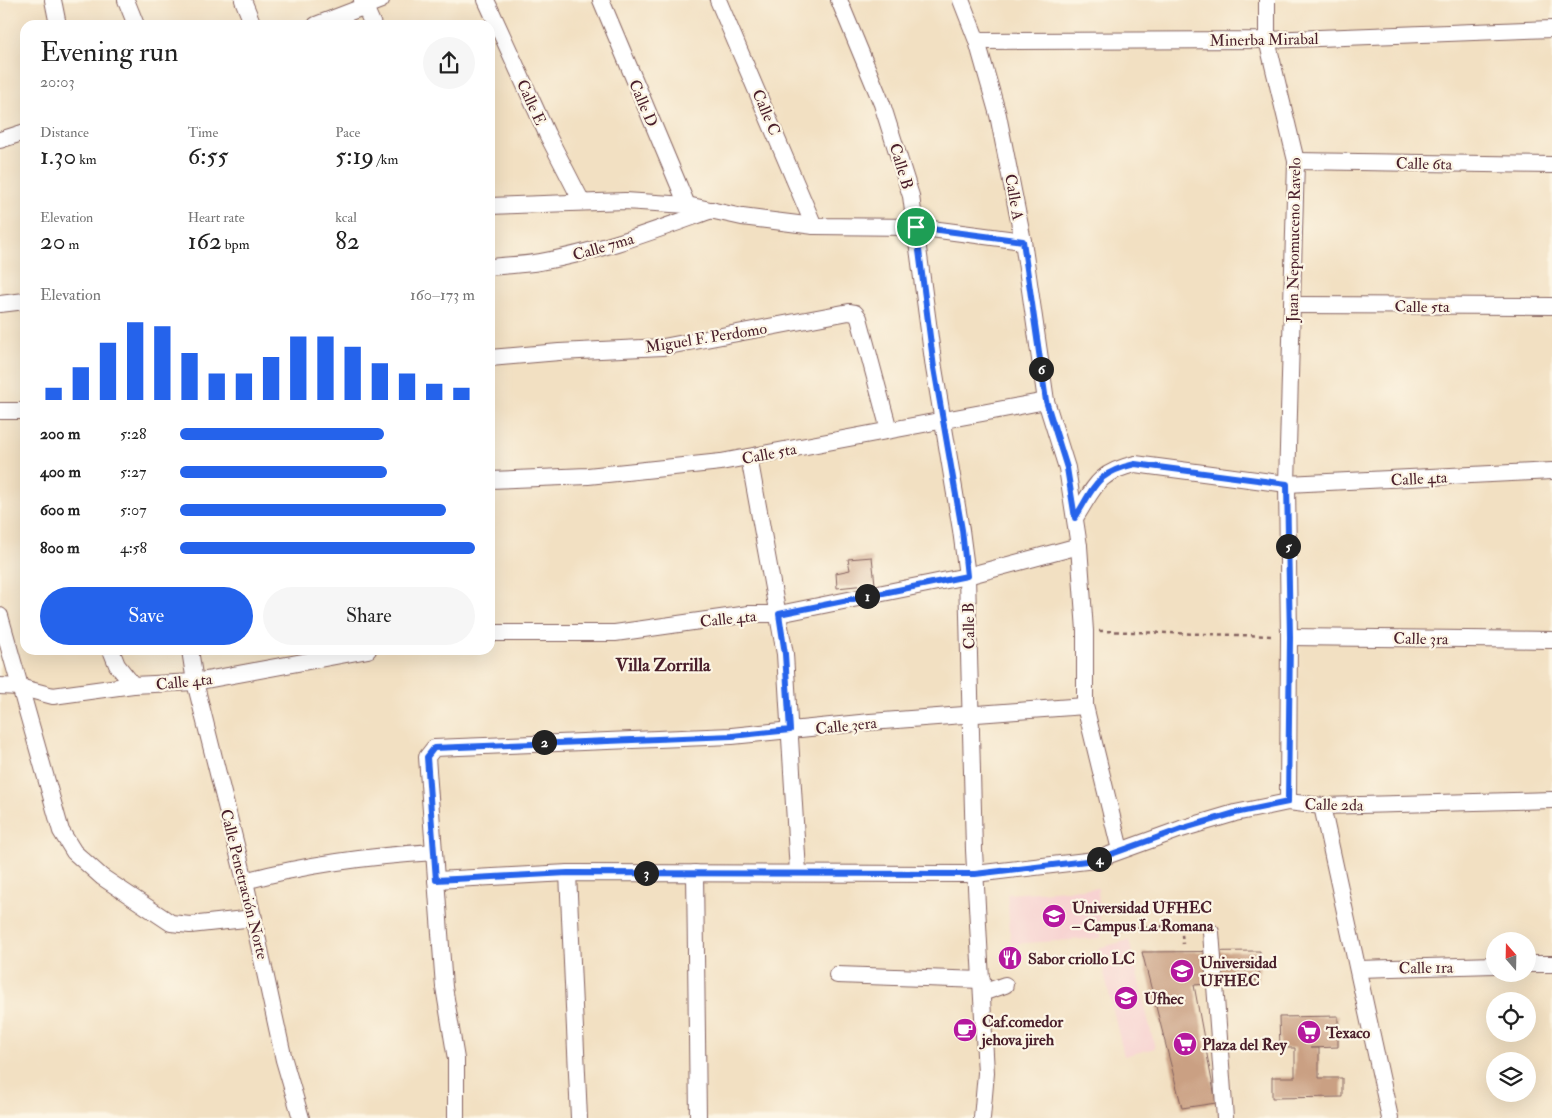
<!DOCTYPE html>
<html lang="en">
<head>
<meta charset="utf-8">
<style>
	body { margin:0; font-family:"IM FELL Double Pica",serif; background:#f6f6f6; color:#222; height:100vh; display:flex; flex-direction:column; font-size:19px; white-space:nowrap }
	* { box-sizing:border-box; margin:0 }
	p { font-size:16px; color:#767676 }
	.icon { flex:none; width:28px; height:28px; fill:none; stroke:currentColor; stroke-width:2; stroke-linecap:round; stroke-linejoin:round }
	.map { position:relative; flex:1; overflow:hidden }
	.sheet { position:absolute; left:20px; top:20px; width:475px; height:635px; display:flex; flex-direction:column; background:#fff; border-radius:15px; box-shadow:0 5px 20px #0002 }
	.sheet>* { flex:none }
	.needle { width:32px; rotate:340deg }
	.tools { position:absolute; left:1486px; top:932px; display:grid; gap:10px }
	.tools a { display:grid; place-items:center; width:50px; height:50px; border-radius:50%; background:#fff; box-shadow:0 5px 20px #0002; font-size:25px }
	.pin { position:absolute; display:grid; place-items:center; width:42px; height:42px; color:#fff; margin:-21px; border:2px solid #fff; border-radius:50%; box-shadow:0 1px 5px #0007 }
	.km { position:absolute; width:25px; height:25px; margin:-12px; border-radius:50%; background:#222; color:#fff; font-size:14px; line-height:25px; text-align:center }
	.round { display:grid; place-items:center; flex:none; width:52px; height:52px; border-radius:26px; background:#f6f6f6 }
	.overview { display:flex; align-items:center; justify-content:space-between; height:85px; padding:0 20px }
	h1 { font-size:28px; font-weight:600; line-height:38px }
	.stats { display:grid; grid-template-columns:repeat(3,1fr); gap:8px; height:85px; padding:5px 20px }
	.stats div { display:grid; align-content:center }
	.stats b { font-size:25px; font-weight:600 }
	.stats small { font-size:14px; font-weight:400 }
	.stats p { font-size:14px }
	.chart { height:140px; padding:10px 20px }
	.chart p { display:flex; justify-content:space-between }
	.chart svg { width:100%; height:90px; margin-top:5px; stroke:#2563eb; stroke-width:6 }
	.primary-button { display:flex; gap:10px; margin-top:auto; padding:10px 20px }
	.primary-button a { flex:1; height:58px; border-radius:30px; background:#2563eb; color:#fff; font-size:20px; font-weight:600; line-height:58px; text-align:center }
	.primary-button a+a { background:#f6f6f6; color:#222 }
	ul { padding:0 20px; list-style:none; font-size:16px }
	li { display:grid; grid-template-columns:80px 60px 1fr; align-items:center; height:38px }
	li i { height:12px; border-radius:6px; background:#2563eb }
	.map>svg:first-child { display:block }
	.built { fill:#f7d0d0 }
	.building { fill:#caa083 }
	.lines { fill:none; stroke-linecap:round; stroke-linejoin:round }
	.minor-casing { stroke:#856360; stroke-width:18 }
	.path { stroke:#856360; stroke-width:2.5; stroke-dasharray:4 4; stroke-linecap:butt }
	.minor { stroke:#fff; stroke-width:16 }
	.route-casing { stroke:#fff; stroke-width:10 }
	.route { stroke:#2563eb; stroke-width:6 }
	.labels { text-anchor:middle; stroke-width:4.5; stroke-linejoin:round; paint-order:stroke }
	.street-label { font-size:16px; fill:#4a1f2b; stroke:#fcf5e5 }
	.poi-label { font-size:16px; font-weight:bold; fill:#4a1f2b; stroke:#fcf5e5; text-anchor:start }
	.neighbourhood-label { font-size:18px; font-weight:bold; fill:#4a1f2b; stroke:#fcf5e5 }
</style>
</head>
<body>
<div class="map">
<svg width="1552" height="1118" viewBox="0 0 1552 1118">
	<rect width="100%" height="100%" fill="#fcf5e5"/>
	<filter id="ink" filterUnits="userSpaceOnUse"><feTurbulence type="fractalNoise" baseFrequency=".02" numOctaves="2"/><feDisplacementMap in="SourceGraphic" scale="10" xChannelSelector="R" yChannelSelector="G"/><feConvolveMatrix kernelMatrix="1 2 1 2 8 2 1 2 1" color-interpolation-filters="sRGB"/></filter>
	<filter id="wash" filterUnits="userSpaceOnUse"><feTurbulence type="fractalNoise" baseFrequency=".0096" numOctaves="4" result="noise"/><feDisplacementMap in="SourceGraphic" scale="20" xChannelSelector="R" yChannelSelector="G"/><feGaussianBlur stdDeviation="1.12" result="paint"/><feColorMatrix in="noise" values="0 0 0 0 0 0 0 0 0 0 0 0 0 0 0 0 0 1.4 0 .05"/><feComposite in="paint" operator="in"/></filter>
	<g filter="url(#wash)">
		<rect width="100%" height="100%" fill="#f2e0c2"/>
		<!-- built -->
		<g class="built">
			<path d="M1098,888L1101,938L1011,944L1007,894Z"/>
			<path d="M1129,940L1155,1048L1124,1056L1098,948Z"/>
		</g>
		<g id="blocks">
			<!-- building -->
			<g class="building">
				<path d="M872,557L875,584L837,588L836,573L850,570L848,559Z"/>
				<path d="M1260,951L1259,980L1194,985L1216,1103L1182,1108L1142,952Z"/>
				<path d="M1338,1016V1047L1310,1048H1319V1078H1342V1097L1272,1098V1077H1295V1048H1280L1279,1017Z"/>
			</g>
		</g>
	</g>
	<g filter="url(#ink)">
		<use href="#blocks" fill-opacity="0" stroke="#856360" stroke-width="1"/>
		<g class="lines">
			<!-- minor casing -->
			<g class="minor-casing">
				<g id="minor">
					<path d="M53,0L58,25"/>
					<path d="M126,0L136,25"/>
					<path d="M243,0L253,25"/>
					<path d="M362,0L373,25"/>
					<path d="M486,0L547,134L582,202"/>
					<path d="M601,0L687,205"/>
					<path d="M718,0L814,226"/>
					<path d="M839,0L882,104L911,196L934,368L961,530L967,576L974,850L986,1073L982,1118"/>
					<path d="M961,0L977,41L998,115L1023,241L1046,401L1067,468L1079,546L1085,631V706L1120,850"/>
					<path d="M1267,0V40L1296,161L1287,484L1289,637L1288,802"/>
					<path d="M316,25L381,0"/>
					<path d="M977,41L1267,40L1552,29"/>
					<path d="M0,140L25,132"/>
					<path d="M1296,161L1552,165"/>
					<path d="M490,206L625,201L687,205L742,217L814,226L916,227L1023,241"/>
					<path d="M490,267C506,265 524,265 540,262C599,252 656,230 712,210"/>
					<path d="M0,304L25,301"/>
					<path d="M1292,305L1552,306"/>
					<path d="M490,358L559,352L663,347L849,312L855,313L859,318L889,430"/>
					<path d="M0,411H25"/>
					<path d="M749,457L785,654L798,872"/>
					<path d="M490,480L588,476L721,462L1046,401"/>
					<path d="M1075,518C1095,487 1096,473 1135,464L1287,484L1552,471"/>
					<path d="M0,616L61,831L74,852L102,877L171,923L190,925L254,918"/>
					<path d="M490,633H615L749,614H779L967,576L1079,546"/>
					<path d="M1289,637L1552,640"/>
					<path d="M111,650L117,665L133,685"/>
					<path d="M190,650L195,682L245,881L284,1060L301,1118"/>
					<path d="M0,686L19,687L53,696L133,685L195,682L368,650"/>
					<path d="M1322,806L1390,1118"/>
					<path d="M568,873L579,1118"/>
					<path d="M695,873L698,1118"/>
					<path d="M436,880L568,873L975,874L1095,860L1181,829L1235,813L1288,802L1322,806L1552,800"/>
					<path d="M245,881C307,864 370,856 434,852"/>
					<path d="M1211,932L1225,1118"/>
					<path d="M1528,964H1552"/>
					<path d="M1358,969L1495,965"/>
					<path d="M837,975L982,980"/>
					<path d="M982,993L1005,985"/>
					<path d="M456,1118V1059L444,987L427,757L434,748L732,736L870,722L1085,706"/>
				</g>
			</g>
			<!-- path -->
			<g class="path">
				<path d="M1099,631L1273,636"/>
				<path d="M1103,930L1181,925L1183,944"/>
			</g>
			<!-- minor -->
			<use href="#minor" class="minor"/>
		</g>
	</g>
	<g class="lines" filter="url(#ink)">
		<!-- route casing -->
		<g class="route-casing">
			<path id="route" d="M916,227L1023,241L1046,401L1067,468L1075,518C1095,486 1095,473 1135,464L1287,484L1290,637L1288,802L1235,813L1181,829L1095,860L975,874L568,873L436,880L427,757L434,748L732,736L790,730L785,654L779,614L967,576L962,530L934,368Z"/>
		</g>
		<!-- route -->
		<use href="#route" class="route"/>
	</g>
	<!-- icons -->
	<defs>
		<g id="university-disc" transform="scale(1.25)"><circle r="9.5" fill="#b5179e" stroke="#fcf5e5"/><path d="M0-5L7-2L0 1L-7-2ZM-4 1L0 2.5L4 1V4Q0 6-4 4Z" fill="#fff"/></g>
		<g id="restaurant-disc" transform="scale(1.25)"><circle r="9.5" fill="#b5179e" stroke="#fcf5e5"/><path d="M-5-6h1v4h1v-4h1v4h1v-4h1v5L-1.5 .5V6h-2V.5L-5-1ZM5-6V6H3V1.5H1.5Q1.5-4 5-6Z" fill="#fff"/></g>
		<g id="cafe-disc" transform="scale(1.25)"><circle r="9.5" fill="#b5179e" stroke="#fcf5e5"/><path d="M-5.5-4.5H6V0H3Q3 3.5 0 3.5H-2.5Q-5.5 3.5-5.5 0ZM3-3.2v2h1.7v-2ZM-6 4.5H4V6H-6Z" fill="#fff"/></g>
		<g id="supermarket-disc" transform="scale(1.25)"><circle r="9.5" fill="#b5179e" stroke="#fcf5e5"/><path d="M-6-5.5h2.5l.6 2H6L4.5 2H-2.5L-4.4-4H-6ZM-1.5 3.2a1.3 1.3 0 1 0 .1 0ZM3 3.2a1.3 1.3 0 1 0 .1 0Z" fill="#fff"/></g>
	</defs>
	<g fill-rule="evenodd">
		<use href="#university-disc" x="1054" y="916"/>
		<use href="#restaurant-disc" x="1010" y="958"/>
		<use href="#university-disc" x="1182" y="971"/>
		<use href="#university-disc" x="1126" y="998"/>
		<use href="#cafe-disc" x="965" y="1030"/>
		<use href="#supermarket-disc" x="1309" y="1032"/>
		<use href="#supermarket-disc" x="1185" y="1044"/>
	</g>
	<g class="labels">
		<!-- street labels -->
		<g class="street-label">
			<text transform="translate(1264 39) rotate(-1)" y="6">Minerba Mirabal</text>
			<text transform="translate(532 102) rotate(65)" y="6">Calle E</text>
			<text transform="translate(644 103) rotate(67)" y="6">Calle D</text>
			<text transform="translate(767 112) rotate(67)" y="6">Calle C</text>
			<text transform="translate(1424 163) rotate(1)" y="6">Calle 6ta</text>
			<text transform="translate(902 166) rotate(73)" y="6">Calle B</text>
			<text transform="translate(1015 197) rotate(80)" y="6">Calle A</text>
			<text transform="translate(1293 240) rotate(-89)" y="6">Juan Nepomuceno Ravelo</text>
			<text transform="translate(603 246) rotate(-16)" y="6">Calle 7ma</text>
			<text x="1422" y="312">Calle 5ta</text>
			<text transform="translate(706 337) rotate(-9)" y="6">Miguel F. Perdomo</text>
			<text transform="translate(769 453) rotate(-11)" y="6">Calle 5ta</text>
			<text transform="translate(1419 478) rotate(-3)" y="6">Calle 4ta</text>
			<text transform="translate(728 618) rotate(-6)" y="6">Calle 4ta</text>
			<text transform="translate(968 626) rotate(-91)" y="6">Calle B</text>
			<text transform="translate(1421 638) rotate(1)" y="6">Calle 3ra</text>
			<text transform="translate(184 681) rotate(-6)" y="6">Calle 4ta</text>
			<text transform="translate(846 725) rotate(-6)" y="6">Calle 3era</text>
			<text transform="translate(1334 804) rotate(1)" y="6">Calle 2da</text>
			<text transform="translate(245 884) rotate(76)" y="6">Calle Penetración Norte</text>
			<text transform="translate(1426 967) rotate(-1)" y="6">Calle 1ra</text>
		</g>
		<!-- poi labels -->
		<g class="poi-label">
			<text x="1072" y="913">Universidad UFHEC<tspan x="1072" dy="18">– Campus La Romana</tspan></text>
			<text x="1028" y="964">Sabor criollo LC</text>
			<text x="1200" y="968">Universidad<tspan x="1200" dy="18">UFHEC</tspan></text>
			<text x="1144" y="1004">Ufhec</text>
			<text x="982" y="1027">Caf.comedor<tspan x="982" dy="18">jehova jireh</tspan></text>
			<text x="1326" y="1038">Texaco</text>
			<text x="1202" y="1050">Plaza del Rey</text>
		</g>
		<!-- neighbourhood labels -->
		<g class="neighbourhood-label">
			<text x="663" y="671">Villa Zorrilla</text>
		</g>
	</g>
</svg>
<div class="tools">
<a><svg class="needle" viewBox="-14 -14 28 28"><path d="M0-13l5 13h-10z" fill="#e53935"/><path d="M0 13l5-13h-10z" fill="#767676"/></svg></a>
<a><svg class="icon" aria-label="locate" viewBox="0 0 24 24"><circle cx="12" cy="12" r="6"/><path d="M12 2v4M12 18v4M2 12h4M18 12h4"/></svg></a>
<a><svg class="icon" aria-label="layers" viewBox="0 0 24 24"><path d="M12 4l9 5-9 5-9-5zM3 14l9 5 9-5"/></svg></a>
</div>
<div class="pin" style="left:916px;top:227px;background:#1e9e55"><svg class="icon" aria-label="arrive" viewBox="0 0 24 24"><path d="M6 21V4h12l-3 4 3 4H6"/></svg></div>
<b class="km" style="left:867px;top:596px">1</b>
<b class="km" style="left:544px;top:742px">2</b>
<b class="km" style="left:646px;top:873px">3</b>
<b class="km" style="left:1099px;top:859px">4</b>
<b class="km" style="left:1288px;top:546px">5</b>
<b class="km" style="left:1041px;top:369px">6</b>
<section class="sheet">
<div class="overview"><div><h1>Evening run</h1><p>20:03</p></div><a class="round"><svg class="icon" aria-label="share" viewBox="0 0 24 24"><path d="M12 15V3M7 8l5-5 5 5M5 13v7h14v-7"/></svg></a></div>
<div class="stats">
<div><p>Distance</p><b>1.30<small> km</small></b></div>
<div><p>Time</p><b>6:55</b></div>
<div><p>Pace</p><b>5:19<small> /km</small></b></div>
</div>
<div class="stats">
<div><p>Elevation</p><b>20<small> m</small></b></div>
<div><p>Heart rate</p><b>162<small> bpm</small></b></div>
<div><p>kcal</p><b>82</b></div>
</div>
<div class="chart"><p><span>Elevation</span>160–173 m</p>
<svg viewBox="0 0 160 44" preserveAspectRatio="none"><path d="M5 44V38M15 44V28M25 44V16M35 44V6M45 44V8M55 44V21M65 44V31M75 44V31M85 44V23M95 44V13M105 44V13M115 44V18M125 44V26M135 44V31M145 44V36M155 44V38"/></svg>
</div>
<ul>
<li><b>200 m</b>5:28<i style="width:69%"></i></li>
<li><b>400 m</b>5:27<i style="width:70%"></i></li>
<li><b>600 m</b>5:07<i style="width:90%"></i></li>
<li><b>800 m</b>4:58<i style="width:100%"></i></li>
</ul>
<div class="primary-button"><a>Save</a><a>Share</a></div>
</section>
</div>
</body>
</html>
